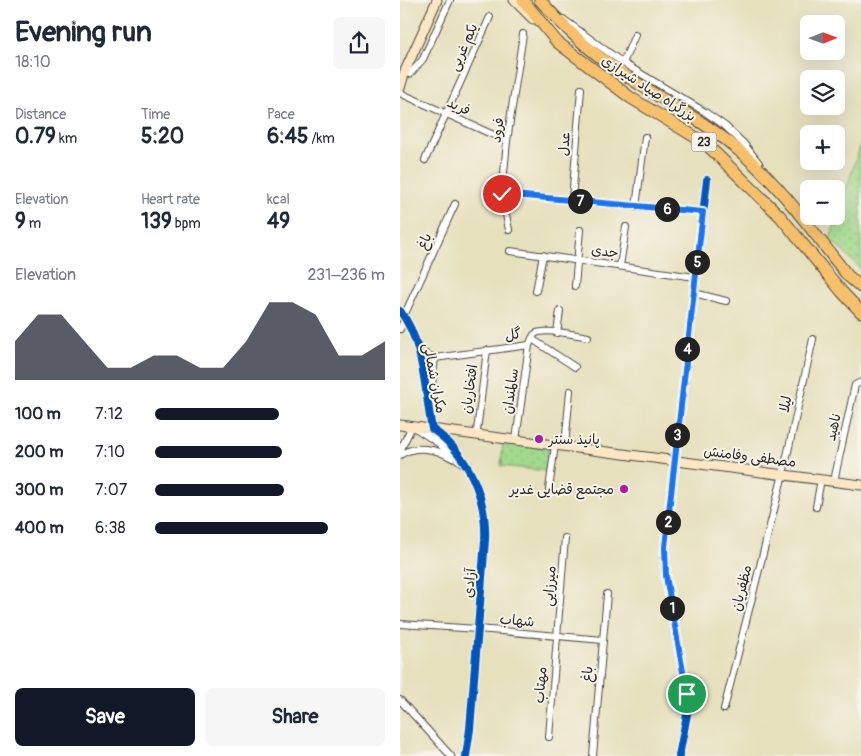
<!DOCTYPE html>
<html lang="en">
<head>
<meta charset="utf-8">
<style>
	body { margin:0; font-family:Pangolin,"Playpen Sans Arabic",sans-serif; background:#f6f6f7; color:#1f2937; height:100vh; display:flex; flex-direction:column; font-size:19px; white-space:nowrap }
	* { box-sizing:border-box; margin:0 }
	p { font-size:16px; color:#747a83 }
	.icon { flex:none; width:28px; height:28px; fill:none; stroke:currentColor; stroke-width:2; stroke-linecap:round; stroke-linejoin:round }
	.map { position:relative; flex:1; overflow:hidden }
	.sheet { display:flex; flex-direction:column; background:#fff; width:400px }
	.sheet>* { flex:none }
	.needle { width:32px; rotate:89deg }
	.fabs { position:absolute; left:400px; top:15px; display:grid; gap:10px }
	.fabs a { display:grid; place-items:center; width:45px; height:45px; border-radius:8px; background:#fff; box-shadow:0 5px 20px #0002; font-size:25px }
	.pin { position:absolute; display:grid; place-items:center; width:42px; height:42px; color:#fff; margin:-21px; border:2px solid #fff; border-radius:50%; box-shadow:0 1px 5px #0007 }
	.km { position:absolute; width:25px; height:25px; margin:-12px; border-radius:50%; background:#222; color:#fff; font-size:14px; line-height:25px; text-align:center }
	.round { display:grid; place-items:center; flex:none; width:52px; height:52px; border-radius:8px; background:#f6f6f7 }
	.headline { display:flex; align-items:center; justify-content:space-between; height:85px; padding:0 15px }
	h1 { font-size:28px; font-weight:700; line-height:38px }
	.figures { display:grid; grid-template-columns:repeat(3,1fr); gap:8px; height:85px; padding:5px 15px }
	.figures div { display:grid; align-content:center }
	.figures b { font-size:21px; font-weight:700 }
	.figures small { font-size:14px; font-weight:400 }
	.figures p { font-size:14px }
	.chart { height:140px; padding:10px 15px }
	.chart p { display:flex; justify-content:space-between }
	.chart svg { width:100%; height:90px; margin-top:5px; fill:#111827; opacity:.7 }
	.primary-button { display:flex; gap:10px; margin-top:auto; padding:10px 15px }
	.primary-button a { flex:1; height:58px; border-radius:8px; background:#111827; color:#fff; font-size:20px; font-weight:700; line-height:58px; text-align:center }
	.primary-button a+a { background:#f6f6f7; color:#1f2937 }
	ul { padding:0 15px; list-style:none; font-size:16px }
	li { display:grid; grid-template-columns:80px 60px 1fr; align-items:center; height:38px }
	li i { height:12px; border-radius:6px; background:#111827 }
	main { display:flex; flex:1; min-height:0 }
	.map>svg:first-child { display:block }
	.green { fill:url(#green-dots); stroke:#66825c }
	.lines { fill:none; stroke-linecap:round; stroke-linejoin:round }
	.street-casing { stroke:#474641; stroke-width:8 }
	.secondary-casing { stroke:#474641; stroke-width:11 }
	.highway-casing { stroke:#474641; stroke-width:13 }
	.street { stroke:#fff; stroke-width:6 }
	.secondary { stroke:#fce6c4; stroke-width:9 }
	.highway { stroke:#f7c06c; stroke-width:11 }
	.cycleway-casing { stroke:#f7f3e8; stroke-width:11 }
	.cycleway { stroke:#0057b8; stroke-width:8 }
	.route-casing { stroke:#fff; stroke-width:10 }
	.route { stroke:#1a73e8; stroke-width:6 }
	.poi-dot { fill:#b5179e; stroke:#f7f3e8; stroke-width:2 }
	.labels { text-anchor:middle; stroke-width:4; stroke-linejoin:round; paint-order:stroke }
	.shield { fill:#f7f3e8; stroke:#686764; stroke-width:1 }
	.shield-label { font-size:12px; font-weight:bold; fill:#2b2b2b }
	.street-label { font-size:14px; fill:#2b2b2b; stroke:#f7f3e8 }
	.poi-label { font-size:14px; fill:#2b2b2b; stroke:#f7f3e8; text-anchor:start }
</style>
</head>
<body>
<main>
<section class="sheet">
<div class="headline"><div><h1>Evening run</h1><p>18:10</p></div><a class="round"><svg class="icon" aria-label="share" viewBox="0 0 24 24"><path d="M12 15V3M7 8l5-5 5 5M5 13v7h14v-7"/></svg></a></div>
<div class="figures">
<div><p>Distance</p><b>0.79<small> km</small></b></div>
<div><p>Time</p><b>5:20</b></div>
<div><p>Pace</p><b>6:45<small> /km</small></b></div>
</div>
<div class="figures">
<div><p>Elevation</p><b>9<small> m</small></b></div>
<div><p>Heart rate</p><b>139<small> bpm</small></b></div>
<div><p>kcal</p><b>49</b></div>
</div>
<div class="chart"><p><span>Elevation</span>231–236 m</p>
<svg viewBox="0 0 160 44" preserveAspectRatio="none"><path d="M0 44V25L10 12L20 12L30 25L40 38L50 38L60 32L70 32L80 38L90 38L100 25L110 6L120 6L130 12L140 32L150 32L160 25V44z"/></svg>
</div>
<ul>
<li><b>100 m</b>7:12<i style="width:54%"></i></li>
<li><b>200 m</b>7:10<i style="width:55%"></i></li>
<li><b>300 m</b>7:07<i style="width:56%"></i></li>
<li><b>400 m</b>6:38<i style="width:75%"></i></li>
</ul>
<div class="primary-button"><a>Save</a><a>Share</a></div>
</section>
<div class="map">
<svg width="461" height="756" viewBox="0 0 461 756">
	<defs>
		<pattern id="green-dots" width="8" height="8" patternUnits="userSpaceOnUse" patternTransform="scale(1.25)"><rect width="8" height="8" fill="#a2da8c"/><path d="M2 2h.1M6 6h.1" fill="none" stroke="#8cbb79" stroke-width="1.8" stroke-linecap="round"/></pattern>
	</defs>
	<rect width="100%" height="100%" fill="#f7f3e8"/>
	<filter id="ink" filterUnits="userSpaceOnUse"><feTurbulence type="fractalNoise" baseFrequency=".02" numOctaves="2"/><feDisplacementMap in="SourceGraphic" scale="10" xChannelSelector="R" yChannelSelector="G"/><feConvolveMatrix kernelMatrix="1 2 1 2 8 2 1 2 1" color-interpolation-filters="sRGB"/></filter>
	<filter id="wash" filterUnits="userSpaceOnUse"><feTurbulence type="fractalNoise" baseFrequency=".0096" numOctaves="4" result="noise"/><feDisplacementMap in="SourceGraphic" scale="20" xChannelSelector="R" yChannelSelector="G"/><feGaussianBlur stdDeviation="1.12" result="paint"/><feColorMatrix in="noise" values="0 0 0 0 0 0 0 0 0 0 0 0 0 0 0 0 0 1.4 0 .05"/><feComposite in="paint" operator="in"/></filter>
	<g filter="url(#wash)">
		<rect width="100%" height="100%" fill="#e6e0bd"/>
		<!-- green -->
		<g class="green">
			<path d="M461,143V269L430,239Z"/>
			<path d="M103,443L149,448L147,471L101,466Z"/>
		</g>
	</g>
	<g filter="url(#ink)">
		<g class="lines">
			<!-- street casing -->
			<g class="street-casing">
				<g id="street">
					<path d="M163,19L223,63L305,112L325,126L344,144L359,163"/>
					<path d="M223,63L235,35"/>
					<path d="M10,74L23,59L50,0"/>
					<path d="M0,93L107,141"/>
					<path d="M25,160L90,17"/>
					<path d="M102,194L303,212"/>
					<path d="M172,200L181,89"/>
					<path d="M236,207L245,137"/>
					<path d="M109,230L102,194L107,141L123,34"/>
					<path d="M110,251L295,277"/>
					<path d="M220,266L226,227"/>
					<path d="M175,286L180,230"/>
					<path d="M136,291L143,255"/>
					<path d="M294,293L326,301"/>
					<path d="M0,311C24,340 25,388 31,424"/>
					<path d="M4,316L55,204"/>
					<path d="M0,329L5,318"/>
					<path d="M157,333L160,311"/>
					<path d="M132,339L175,367"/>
					<path d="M19,351L35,358"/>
					<path d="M35,358L129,345C131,342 132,336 135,334C142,328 178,335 188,337"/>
					<path d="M30,402L35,358"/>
					<path d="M36,431C65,451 81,490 86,524L70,729L66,756"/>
					<path d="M77,431L87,350"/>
					<path d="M116,440L129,345"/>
					<path d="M165,446L170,391"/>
					<path d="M0,451L12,426L38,443L63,464"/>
					<path d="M0,455C16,444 37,449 52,458"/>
					<path d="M434,481L455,385L461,382"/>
					<path d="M149,489L155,445"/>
					<path d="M416,507L421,479"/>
					<path d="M0,624L78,629L203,640"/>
					<path d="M0,700L51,756"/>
					<path d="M324,709L383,474L413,339"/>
					<path d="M149,737L165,538"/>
					<path d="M193,756L207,594"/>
					<path d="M279,756L289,704L266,576L265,547L307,180"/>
				</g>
			</g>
			<!-- secondary casing -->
			<g class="secondary-casing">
				<g id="secondary">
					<path d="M114,0L133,19"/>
					<path d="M0,88L5,71L37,0"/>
					<path d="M0,425L461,485"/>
				</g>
			</g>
			<!-- highway casing -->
			<g class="highway-casing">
				<g id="highway">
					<path d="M123,0L157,42L231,98L305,143L380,216L442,292L461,312"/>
					<path d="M140,0C165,29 193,54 225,75C261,100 302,119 336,148C380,184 413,232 448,276L461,287"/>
				</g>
			</g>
			<!-- street -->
			<use href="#street" class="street"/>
			<!-- secondary -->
			<use href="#secondary" class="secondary"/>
			<!-- highway -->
			<use href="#highway" class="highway"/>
			<!-- cycleway casing -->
			<g class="cycleway-casing">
				<g id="cycleway">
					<path d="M0,311C24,341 25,392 32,429C68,453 87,498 85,540L70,729L66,756"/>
					<path d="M279,756L289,704L266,576L265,547L307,180"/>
				</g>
			</g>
			<!-- cycleway -->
			<use href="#cycleway" class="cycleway"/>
		</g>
	</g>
	<g class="lines" filter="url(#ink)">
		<!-- route casing -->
		<g class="route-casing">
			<path id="route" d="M102,194L303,212L265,547L266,576L287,694"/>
		</g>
		<!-- route -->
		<use href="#route" class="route"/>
	</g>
	<!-- markers -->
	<g class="poi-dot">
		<circle cx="139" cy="439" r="5"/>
		<circle cx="224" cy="489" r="5"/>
	</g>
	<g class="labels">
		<!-- shield labels -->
		<rect class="shield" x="291.5" y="132.5" width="25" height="19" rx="4"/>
		<g class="shield-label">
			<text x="304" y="146">23</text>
		</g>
		<!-- street labels -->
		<g class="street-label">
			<text transform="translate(63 47) rotate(-66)" y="5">یکم غربی</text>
			<text transform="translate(249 88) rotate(33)" y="5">بزرگراه صیاد شیرازی</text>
			<text transform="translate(59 106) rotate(24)" y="5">فرید</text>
			<text transform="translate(97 130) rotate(-82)" y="5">فرود</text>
			<text transform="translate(164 144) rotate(-85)" y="5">عدل</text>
			<text transform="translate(24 241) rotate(-66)" y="5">باغ</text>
			<text transform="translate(205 251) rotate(8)" y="5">جدی</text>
			<text transform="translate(113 334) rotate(-7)" y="5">گل</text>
			<text transform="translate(35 378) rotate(79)" y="5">مکران شمالی</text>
			<text transform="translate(69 389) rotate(-82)" y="5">افتخاریان</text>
			<text transform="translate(110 391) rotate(-82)" y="5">سالمندان</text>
			<text transform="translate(385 404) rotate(-78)" y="5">لیلا</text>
			<text transform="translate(433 427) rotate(-77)" y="5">ناهید</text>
			<text transform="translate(350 456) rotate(7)" y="5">مصطفی وفامنش</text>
			<text transform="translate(69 583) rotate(-85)" y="5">آزادی</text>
			<text transform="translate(149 586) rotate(-85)" y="5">میرزایی</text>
			<text transform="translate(341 588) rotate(-76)" y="5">مظفریان</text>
			<text transform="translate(117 620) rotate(5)" y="5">شهاب</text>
			<text transform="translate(187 674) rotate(-85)" y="5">باغ</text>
			<text transform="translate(140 685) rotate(-85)" y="5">مهتاب</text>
		</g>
		<!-- poi labels -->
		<g class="poi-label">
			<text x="149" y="444">پانیذ سنتر</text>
			<text x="214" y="494" text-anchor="end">مجتمع قضایی غدیر</text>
		</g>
	</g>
</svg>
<div class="fabs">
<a><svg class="needle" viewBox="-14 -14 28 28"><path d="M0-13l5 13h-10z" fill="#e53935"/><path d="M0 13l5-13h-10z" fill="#747a83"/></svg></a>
<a><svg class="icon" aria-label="layers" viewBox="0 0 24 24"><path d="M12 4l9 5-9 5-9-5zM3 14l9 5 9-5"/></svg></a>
<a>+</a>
<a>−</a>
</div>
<div class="pin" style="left:287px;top:694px;background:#1e9e55"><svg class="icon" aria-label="arrive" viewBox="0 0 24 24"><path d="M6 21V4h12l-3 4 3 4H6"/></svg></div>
<div class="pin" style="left:102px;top:194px;background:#d93025"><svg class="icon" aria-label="check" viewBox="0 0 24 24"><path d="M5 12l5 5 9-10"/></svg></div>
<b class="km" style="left:272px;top:608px">1</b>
<b class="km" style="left:268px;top:522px">2</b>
<b class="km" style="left:277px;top:435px">3</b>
<b class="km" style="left:287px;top:349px">4</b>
<b class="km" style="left:297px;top:262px">5</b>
<b class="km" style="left:267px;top:209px">6</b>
<b class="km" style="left:180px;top:201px">7</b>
</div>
</main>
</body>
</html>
